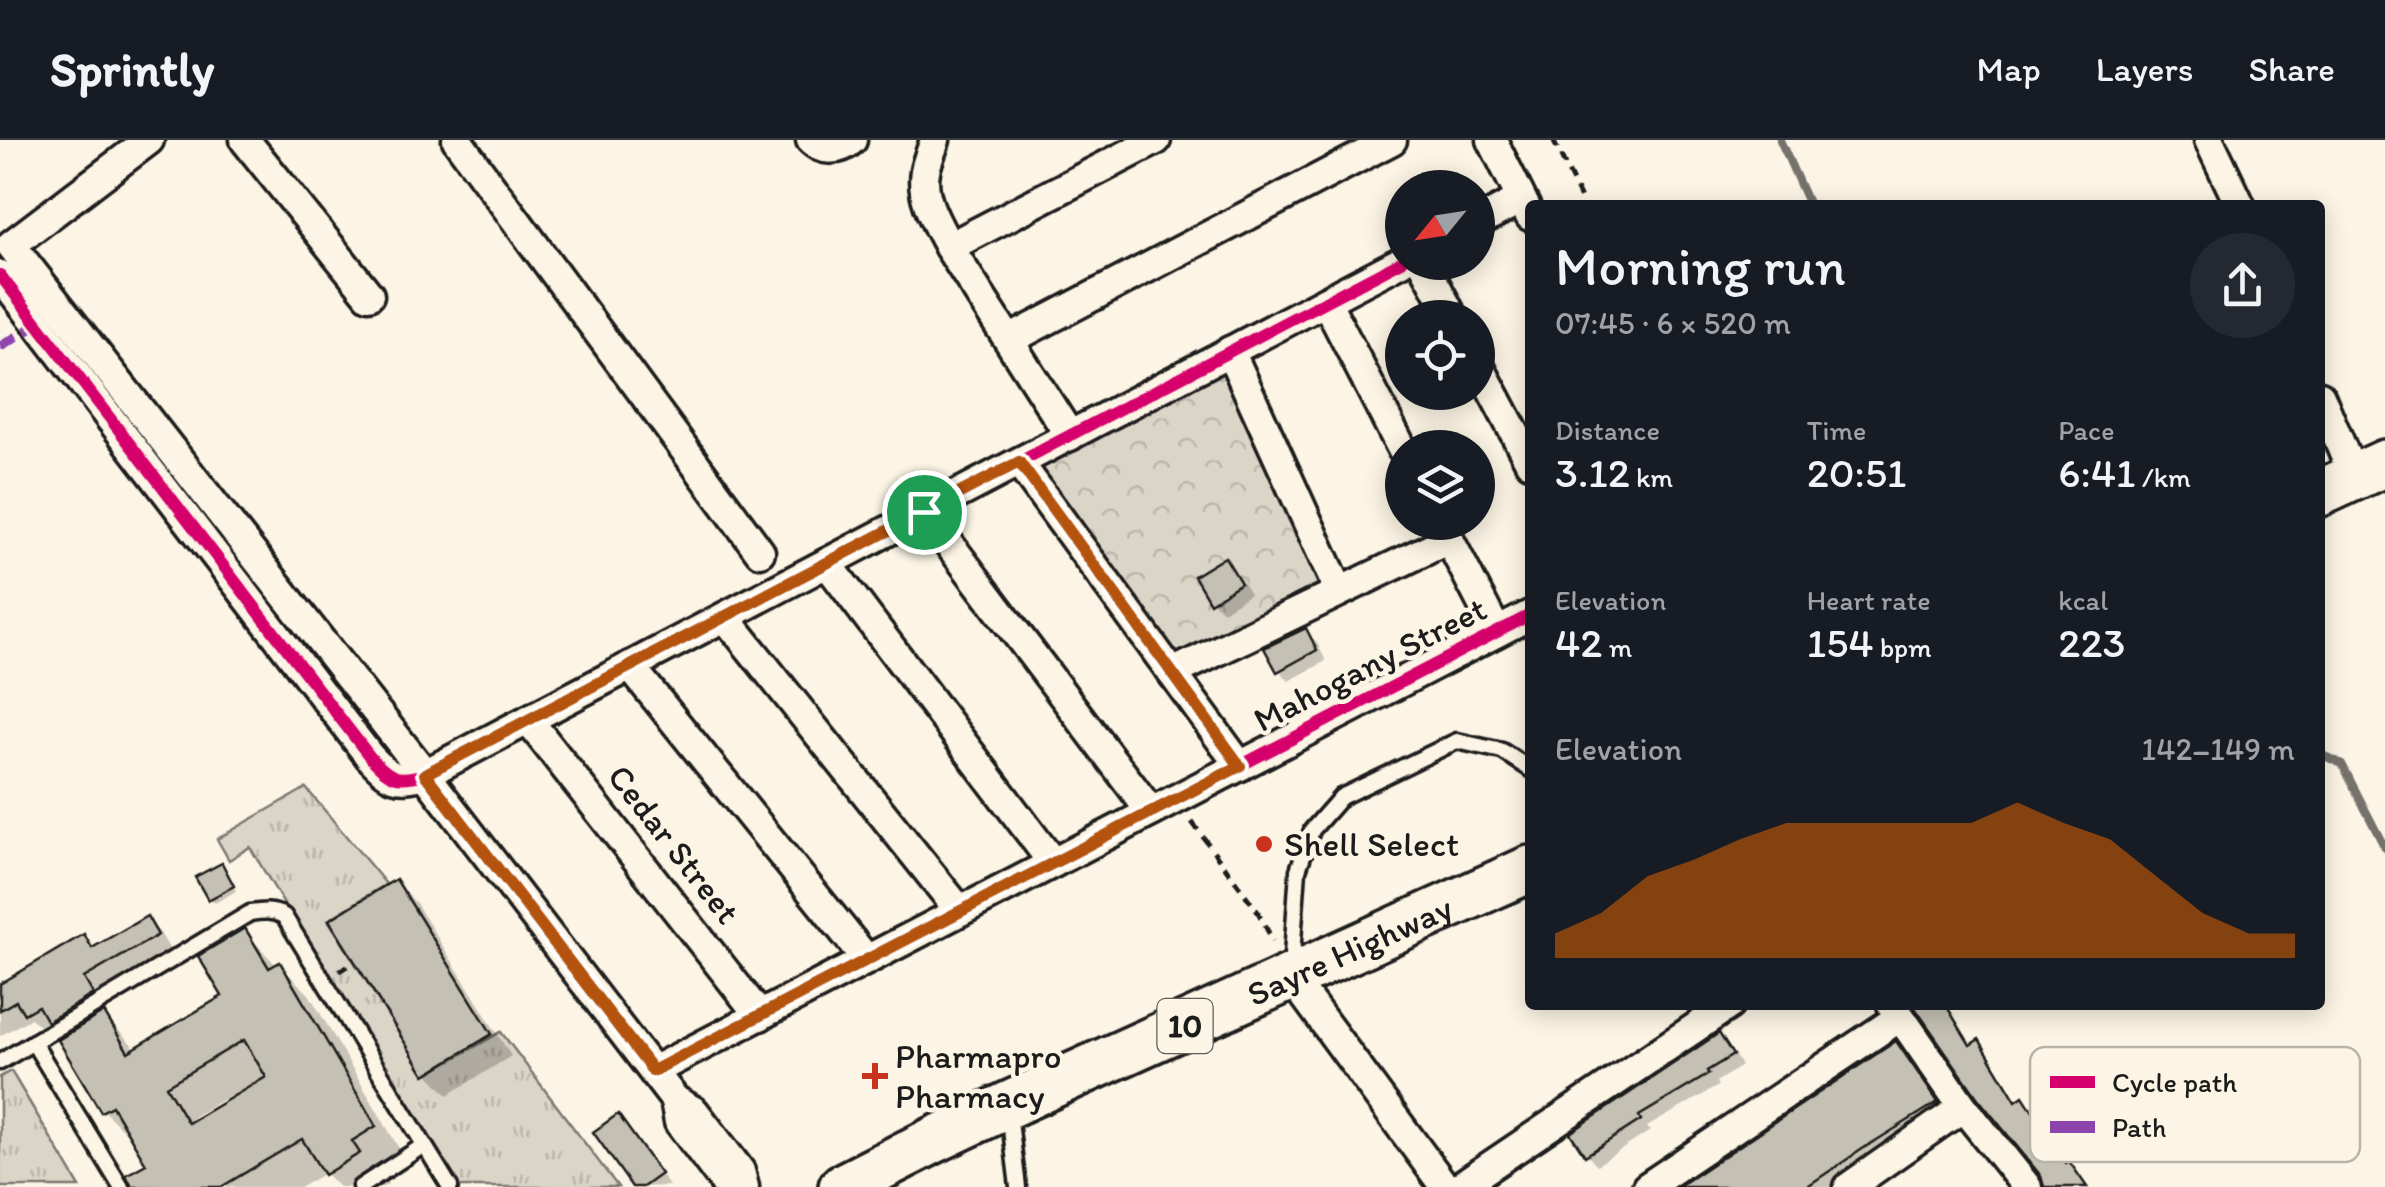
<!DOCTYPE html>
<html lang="en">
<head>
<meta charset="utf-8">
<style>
	body { margin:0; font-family:Itim,sans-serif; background:#242831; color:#f1f3f6; height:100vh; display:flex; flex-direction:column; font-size:38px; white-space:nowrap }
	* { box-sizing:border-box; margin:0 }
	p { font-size:32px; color:#9ea1a6 }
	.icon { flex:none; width:55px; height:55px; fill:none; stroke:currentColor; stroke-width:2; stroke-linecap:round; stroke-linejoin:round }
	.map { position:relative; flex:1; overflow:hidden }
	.details { position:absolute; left:1525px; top:60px; width:800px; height:810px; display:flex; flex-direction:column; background:#171b24; border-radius:10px; box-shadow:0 5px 25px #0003 }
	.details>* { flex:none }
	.needle { width:65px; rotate:240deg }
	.controls { position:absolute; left:1385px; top:30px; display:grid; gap:20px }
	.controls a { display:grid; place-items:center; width:110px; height:110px; border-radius:50%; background:#171b24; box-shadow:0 5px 25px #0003; font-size:50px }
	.pin { position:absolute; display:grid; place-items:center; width:85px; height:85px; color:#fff; margin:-42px; border:5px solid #fff; border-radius:50%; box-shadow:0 2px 10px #0007 }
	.round { display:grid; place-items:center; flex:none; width:105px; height:105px; border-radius:52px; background:#242831 }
	.summary { display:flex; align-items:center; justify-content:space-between; height:170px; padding:0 30px }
	h1 { font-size:55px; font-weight:600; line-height:75px }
	.metrics { display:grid; grid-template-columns:repeat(3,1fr); gap:15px; height:170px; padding:10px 30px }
	.metrics div { display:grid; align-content:center }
	.metrics b { font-size:42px; font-weight:600 }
	.metrics small { font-size:28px; font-weight:400 }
	.metrics p { font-size:28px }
	.chart { height:280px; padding:20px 30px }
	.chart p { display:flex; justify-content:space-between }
	.chart svg { width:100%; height:180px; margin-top:10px; fill:#b45309; opacity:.7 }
	header { display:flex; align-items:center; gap:60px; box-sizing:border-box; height:140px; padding:0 50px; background:#171b24; border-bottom:2px solid #363941 }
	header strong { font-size:48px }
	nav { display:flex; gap:55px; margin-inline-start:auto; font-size:35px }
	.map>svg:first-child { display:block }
	.grass { fill:url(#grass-tufts); stroke:#7c7872; stroke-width:2.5 }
	.forest { fill:url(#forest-crowns); stroke:#7c7872; stroke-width:2.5 }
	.shadow { fill:#0003; fill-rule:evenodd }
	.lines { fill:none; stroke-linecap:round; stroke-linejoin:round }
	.stream { stroke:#75726c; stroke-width:8 }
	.building { fill:#c4c0b3; stroke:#1c1c1c; stroke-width:2.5; fill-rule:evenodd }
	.service-casing { stroke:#1c1c1c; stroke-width:21 }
	.minor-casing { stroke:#1c1c1c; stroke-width:35 }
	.trunk-casing { stroke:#1c1c1c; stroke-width:52 }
	.path { stroke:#1c1c1c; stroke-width:5; stroke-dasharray:10 8; stroke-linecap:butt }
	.service { stroke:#fcf5e5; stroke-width:14 }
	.minor { stroke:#fcf5e5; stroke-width:28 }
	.trunk { stroke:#fcf5e5; stroke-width:45 }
	.quiet { stroke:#8e44ad; stroke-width:10; stroke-dasharray:20 10; stroke-linecap:butt }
	.cycleway-casing { stroke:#fcf5e5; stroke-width:19 }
	.cycleway { stroke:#d6006c; stroke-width:12 }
	.route-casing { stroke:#fff; stroke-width:20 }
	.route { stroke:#b45309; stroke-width:12 }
	.poi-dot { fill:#c8321e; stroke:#fcf5e5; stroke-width:4 }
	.labels { text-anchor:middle; stroke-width:9; stroke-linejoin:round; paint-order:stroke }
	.shield { fill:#fcf5e5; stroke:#5f5d58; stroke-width:2.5 }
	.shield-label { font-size:32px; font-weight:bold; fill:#1c1c1c }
	.street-label { font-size:35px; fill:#1c1c1c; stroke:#fcf5e5 }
	.poi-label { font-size:35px; fill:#1c1c1c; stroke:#fcf5e5; text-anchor:start }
	.key { fill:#fcf5e5; stroke:#b9b4a9; stroke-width:2.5 }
	.key-label { font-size:28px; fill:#1c1c1c }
</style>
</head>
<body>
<header>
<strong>Sprintly</strong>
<nav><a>Map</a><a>Layers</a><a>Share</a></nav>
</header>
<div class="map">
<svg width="2385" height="1047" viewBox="0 0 2385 1047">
	<defs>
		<pattern id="grass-tufts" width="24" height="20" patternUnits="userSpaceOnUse" patternTransform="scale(2.5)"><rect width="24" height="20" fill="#dbd5c8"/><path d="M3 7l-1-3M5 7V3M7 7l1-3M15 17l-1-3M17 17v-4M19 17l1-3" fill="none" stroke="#bbb6ab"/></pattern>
		<pattern id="forest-crowns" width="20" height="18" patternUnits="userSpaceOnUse" patternTransform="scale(2.5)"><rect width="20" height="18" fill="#dbd5c8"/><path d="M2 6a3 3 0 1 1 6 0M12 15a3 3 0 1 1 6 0" fill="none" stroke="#bbb6ab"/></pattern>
	</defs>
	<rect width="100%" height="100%" fill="#fcf5e5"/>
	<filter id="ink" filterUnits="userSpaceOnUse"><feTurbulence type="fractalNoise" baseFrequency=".01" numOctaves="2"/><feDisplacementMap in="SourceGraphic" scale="20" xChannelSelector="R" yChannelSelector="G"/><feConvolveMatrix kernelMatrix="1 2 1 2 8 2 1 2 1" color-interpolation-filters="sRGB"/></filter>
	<g filter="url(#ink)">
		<!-- grass -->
		<g class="grass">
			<path d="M306,648L386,744L328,780L425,935L501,892L618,1047H452L250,707L229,720L217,699Z"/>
			<path d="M11,931L80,1047H0V937Z"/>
		</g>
		<!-- forest -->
		<path class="forest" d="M1226,231L1321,442L1177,514L1037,328Z"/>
		<!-- shadow -->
		<g class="shadow">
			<path d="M1225,420L1235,431L1250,454L1223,471L1212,461Z"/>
			<path d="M1305,491L1316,501L1326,521L1289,541L1279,530Z"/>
			<path d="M226,731L236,751L215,763L210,758Z"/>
			<path d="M395,742L416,763L511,916L448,955L427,933Z"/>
			<path d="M147,779L160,793L170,810L96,853L105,868L63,894L49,880L39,886L31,878L0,896V847L84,797L96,809Z"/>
			<path d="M245,792L277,826L279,825L309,854L404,1017L380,1031L388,1044L383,1047H339L325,1033L301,1047H136L150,1025L133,1000L103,970L104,875L137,910L225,857ZM229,956L231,960L197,981L193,977Z"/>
			<path d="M1916,865H1947L1972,906L1978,902L1989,913L2018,962L2023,959L2033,970L2068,1023L2088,1047H2046L2047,1043Z"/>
			<path d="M1719,896L1729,906L1741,926L1716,942L1718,946L1647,987L1650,991L1597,1025L1587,1014Z"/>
			<path d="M1895,904L1906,914L1947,973L1831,1047H1683Z"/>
			<path d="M618,977L629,988L669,1046L635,1047Z"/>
		</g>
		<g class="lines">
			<!-- stream -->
			<g class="stream">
				<path d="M1780,0L1809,65"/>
				<path d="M2320,614L2342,624L2385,708"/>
			</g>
		</g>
		<!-- building -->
		<g class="building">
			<path d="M1225,417L1241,443L1210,463L1194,436Z"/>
			<path d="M1306,488L1317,510L1277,532L1264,508Z"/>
			<path d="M222,723L234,746L208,760L195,737Z"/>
			<path d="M396,739L492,894L425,935L329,780Z"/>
			<path d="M147,776L158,795L84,838L93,854L47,882L38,866L24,874L16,861L0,870V844L84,794L92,808Z"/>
			<path d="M245,788L269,828L280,822L376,986L352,1001L360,1013L324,1035L302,999L221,1047H132L126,1035L146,1024L112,966L101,972L58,900L104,872L128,912L222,856L198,816ZM244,900L266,937L188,983L166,946Z"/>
			<path d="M1913,865H1946L1970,905L1979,899L2016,961L2023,956L2066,1023L2069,1021L2087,1047H2044L2041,1036L1977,957Z"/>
			<path d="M1719,893L1733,915L1707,931L1709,934L1639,976L1641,980L1585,1016L1570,993Z"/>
			<path d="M1896,901L1938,962L1864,1008L1806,1047H1678Z"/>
			<path d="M618,974L661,1034L643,1047H632L593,992Z"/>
		</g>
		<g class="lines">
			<!-- service casing -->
			<g class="service-casing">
				<g id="service">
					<path d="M1291,830L1298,730L1312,690L1341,657L1457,601L1502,611L1530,629"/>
					<path d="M33,902L121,1047"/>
					<path d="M0,922L250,773C263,771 272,770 284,776L450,1047"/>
					<path d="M1009,973L1018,1047"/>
					<path d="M360,1047L424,1005"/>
				</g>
			</g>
			<!-- minor casing -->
			<g class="minor-casing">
				<g id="minor">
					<path d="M149,0L11,105L425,634L675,960L694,971L740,1031L744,1047"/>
					<path d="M245,0L369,155"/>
					<path d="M457,0L760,412"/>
					<path d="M811,0C823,12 840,11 852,0"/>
					<path d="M935,0C932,10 927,21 925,31C920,58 937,84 949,107L1070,296"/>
					<path d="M1492,0L1530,76"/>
					<path d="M2209,0L2240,65"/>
					<path d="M1478,82L1521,59"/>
					<path d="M949,107L1156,0"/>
					<path d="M1423,122L1453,178"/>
					<path d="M0,135L370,617C390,638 396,642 425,634L1402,121"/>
					<path d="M1326,161L1402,309"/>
					<path d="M1009,200L1392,0"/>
					<path d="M1230,211L1339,451"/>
					<path d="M1478,224L1530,322"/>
					<path d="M2320,256L2354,337"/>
					<path d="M1019,323L1240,626"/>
					<path d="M925,372L1151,672"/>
					<path d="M1440,382L1497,492"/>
					<path d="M827,423L1053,723"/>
					<path d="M725,477L960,771"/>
					<path d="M630,526L867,820"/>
					<path d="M1172,533L1449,399"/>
					<path d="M528,580L760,876"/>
					<path d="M1291,837L1445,1047"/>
					<path d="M1892,865L1963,967L2027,1047"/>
					<path d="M653,931L1530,475"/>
					<path d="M675,960L679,982L725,1043L735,1047"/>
					<path d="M1459,1047L1729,865"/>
					<path d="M1647,1047L1900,877"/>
					<path d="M1849,1047L1963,967"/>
				</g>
			</g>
			<!-- trunk casing -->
			<g class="trunk-casing">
				<g id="trunk">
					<path d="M2320,353L2385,323"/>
					<path id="s1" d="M842,1047L932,1001L1008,965L1530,729"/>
				</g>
			</g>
			<!-- path -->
			<g class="path">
				<path d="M1553,0L1584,65"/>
				<path d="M1192,682L1258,772L1273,801"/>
				<path d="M339,831L351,824"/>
			</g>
			<!-- service -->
			<use href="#service" class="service"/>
			<!-- minor -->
			<use href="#minor" class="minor"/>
			<!-- trunk -->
			<use href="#trunk" class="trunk"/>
			<!-- quiet -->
			<path class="quiet" d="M0,207L38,184"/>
			<!-- cycleway casing -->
			<g class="cycleway-casing">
				<g id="cycleway">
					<path d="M0,135L370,617C390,638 396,642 425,634L1402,121"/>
					<path d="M653,931L1530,475"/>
				</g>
			</g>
			<!-- cycleway -->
			<use href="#cycleway" class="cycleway"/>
		</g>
	</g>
	<g class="lines" filter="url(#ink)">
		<!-- route casing -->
		<g class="route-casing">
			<path id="route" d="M1019,322L1240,626L653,931L425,634Z"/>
		</g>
		<!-- route -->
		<use href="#route" class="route"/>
	</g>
	<!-- markers -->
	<g class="poi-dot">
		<circle cx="1264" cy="704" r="10"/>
		<path d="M870 921h10v10h10v10h-10v10h-10v-10h-10v-10h10z"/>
	</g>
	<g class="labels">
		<!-- shield labels -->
		<rect class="shield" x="1157.5" y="859" width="55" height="54" rx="8"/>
		<g class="shield-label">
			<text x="1185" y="897">10</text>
		</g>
		<!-- street labels -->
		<g class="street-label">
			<text transform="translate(1370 524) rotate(-27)" y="12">Mahogany Street</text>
			<text transform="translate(674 704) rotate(52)" y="12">Cedar Street</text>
			<text dy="12" stroke="none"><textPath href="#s1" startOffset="560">Sayre Highway</textPath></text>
		</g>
		<!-- poi labels -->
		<g class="poi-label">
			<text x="1284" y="716">Shell Select</text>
			<text x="895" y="928">Pharmapro<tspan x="895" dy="40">Pharmacy</tspan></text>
		</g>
	</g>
	<!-- legend -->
	<rect x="2030" y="907" width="330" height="115" rx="15" class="key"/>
	<rect x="2050" y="936" width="45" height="12" fill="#d6006c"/>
	<rect x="2050" y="981" width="45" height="12" fill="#8e44ad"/>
	<g class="key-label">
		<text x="2112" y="952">Cycle path</text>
		<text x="2112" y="997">Path</text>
	</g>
</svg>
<div class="controls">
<a><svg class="needle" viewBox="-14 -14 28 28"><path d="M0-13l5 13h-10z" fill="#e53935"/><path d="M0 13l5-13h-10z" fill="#9ea1a6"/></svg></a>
<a><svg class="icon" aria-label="locate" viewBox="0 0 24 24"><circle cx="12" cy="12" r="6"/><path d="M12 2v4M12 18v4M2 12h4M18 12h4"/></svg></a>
<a><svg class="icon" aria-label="layers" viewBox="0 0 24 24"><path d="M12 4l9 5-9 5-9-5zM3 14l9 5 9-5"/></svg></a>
</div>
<div class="pin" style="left:924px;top:372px;background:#1e9e55"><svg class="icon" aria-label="arrive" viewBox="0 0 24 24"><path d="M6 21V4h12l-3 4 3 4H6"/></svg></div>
<section class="details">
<div class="summary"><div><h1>Morning run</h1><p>07:45 · 6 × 520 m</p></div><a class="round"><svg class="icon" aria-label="share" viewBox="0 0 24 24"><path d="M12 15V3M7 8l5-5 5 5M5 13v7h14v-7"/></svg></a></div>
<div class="metrics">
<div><p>Distance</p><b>3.12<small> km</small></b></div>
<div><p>Time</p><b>20:51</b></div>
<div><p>Pace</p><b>6:41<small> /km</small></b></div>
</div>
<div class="metrics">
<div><p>Elevation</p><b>42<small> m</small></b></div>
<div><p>Heart rate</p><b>154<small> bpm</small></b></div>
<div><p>kcal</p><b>223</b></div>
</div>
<div class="chart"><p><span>Elevation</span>142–149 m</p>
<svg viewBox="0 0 160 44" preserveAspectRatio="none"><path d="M0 44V38L10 33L20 24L30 20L40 15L50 11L60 11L70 11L80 11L90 11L100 6L110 11L120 15L130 24L140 33L150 38L160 38V44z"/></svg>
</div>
</section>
</div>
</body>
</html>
